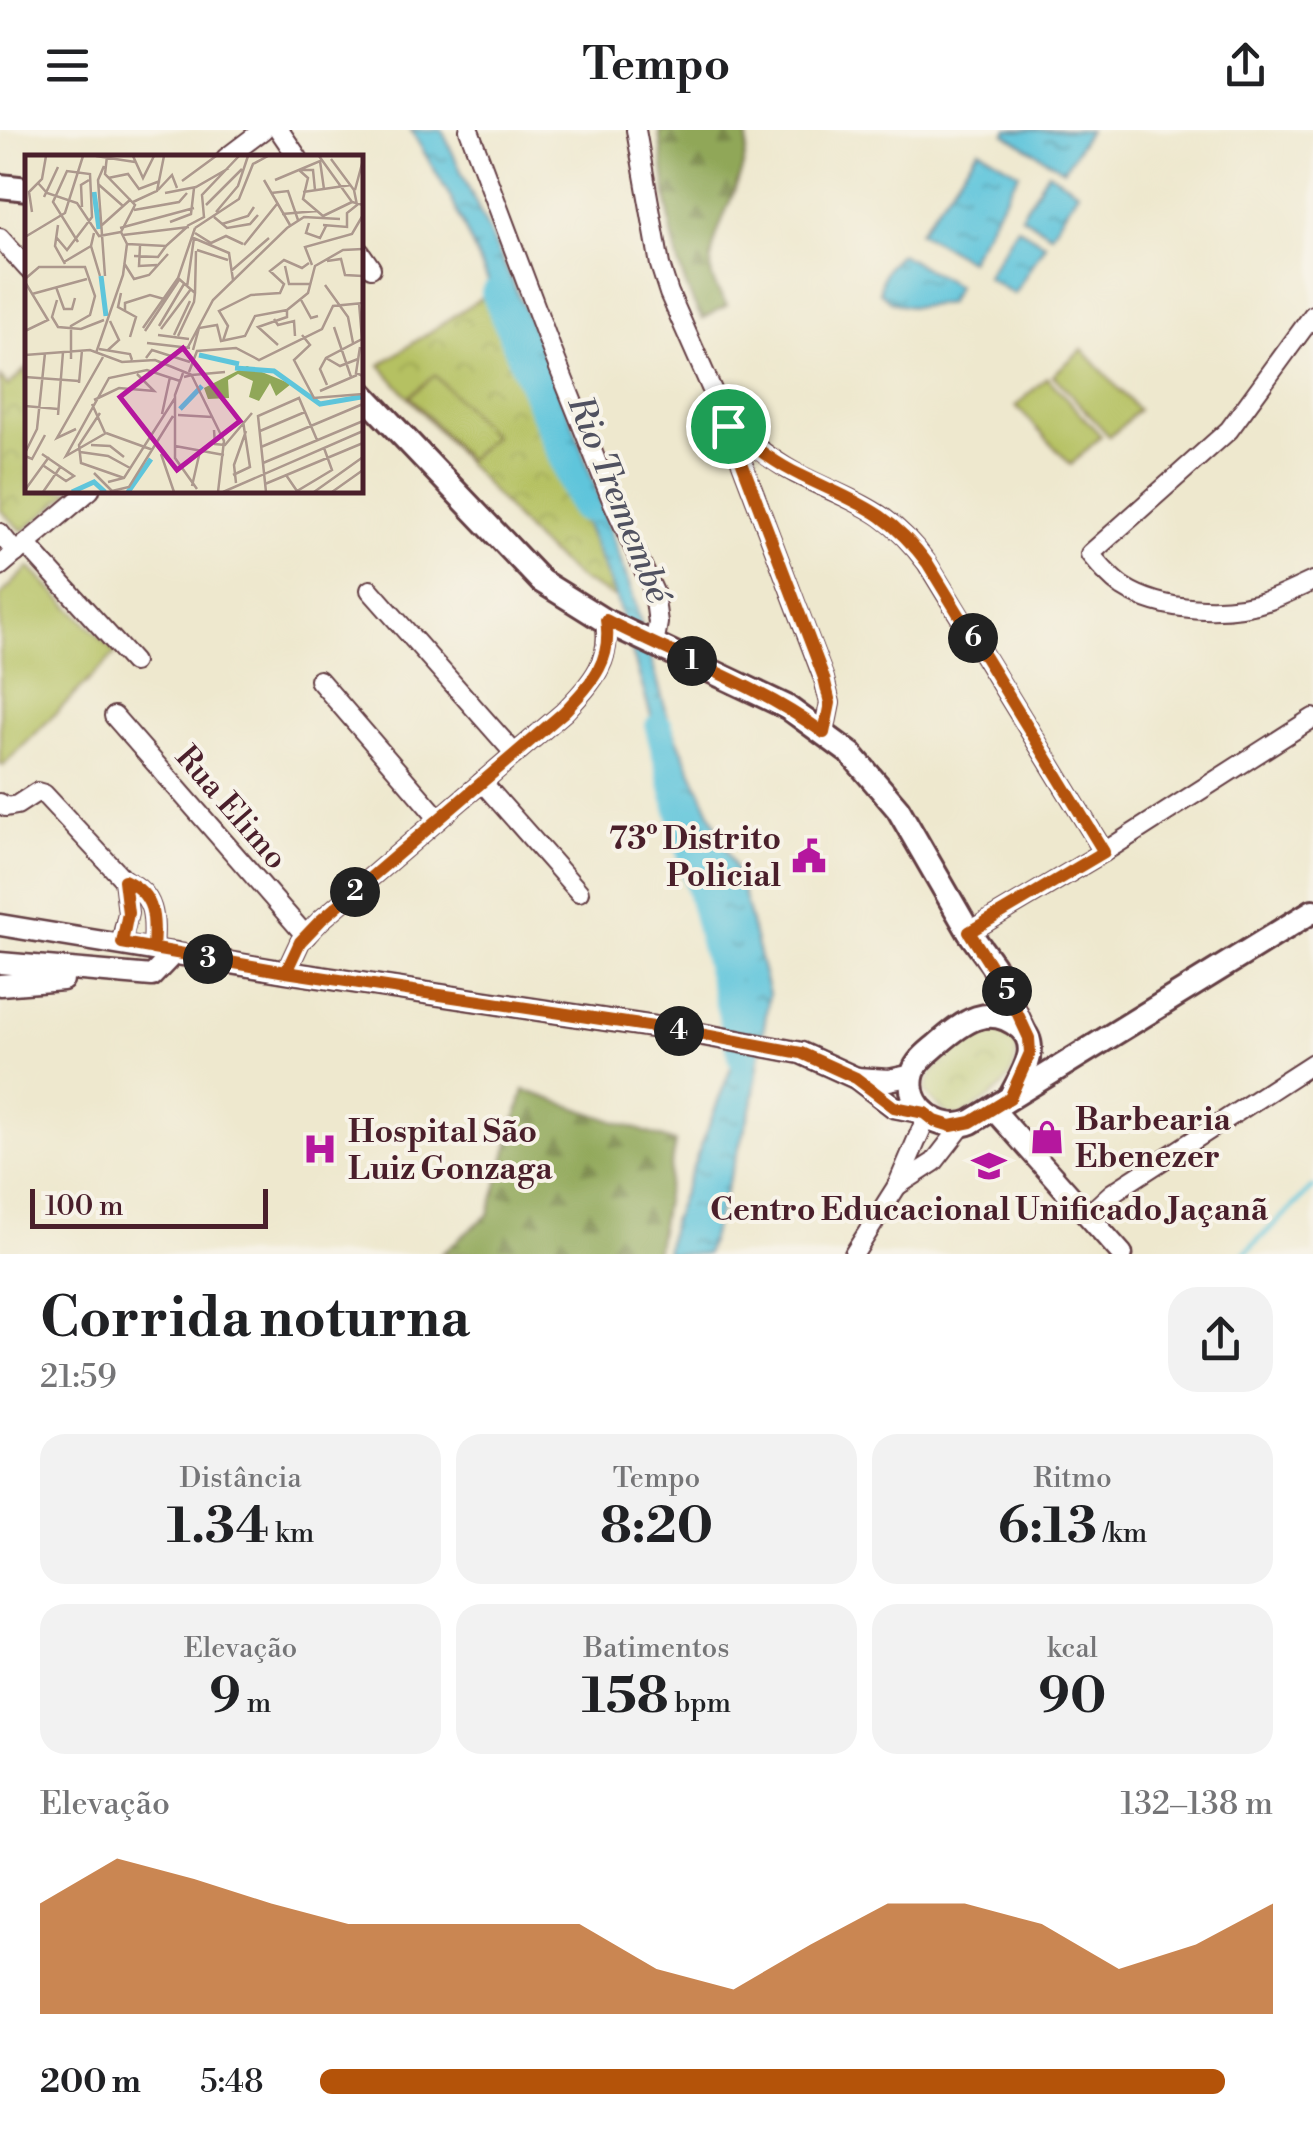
<!DOCTYPE html>
<html lang="pt">
<head>
<meta charset="utf-8">
<style>
	body { margin:0; font-family:"Libre Bodoni",serif; background:#f2f2f2; color:#202124; height:100vh; display:flex; flex-direction:column; font-size:38px; white-space:nowrap }
	* { box-sizing:border-box; margin:0 }
	p { font-size:32px; color:#757577 }
	.icon { flex:none; width:55px; height:55px; fill:none; stroke:currentColor; stroke-width:2; stroke-linecap:round; stroke-linejoin:round }
	.map { position:relative; height:1124px; overflow:hidden }
	.details { display:flex; flex-direction:column; background:#fff; flex:1 }
	.details>* { flex:none }
	.scale { position:absolute; left:30px; bottom:25px; width:238px; box-sizing:border-box; padding-left:10px; border:5px solid #4a1f2b; border-top:0; font-size:28px; line-height:35px; white-space:nowrap; color:#4a1f2b; -webkit-text-stroke:8px #f7f3e8; paint-order:stroke }
	.pin { position:absolute; display:grid; place-items:center; width:85px; height:85px; color:#fff; margin:-42px; border:5px solid #fff; border-radius:50%; box-shadow:0 2px 10px #0007 }
	.km { position:absolute; width:50px; height:50px; margin:-25px; border-radius:50%; background:#222; color:#fff; font-size:28px; line-height:50px; text-align:center }
	.round { display:grid; place-items:center; flex:none; width:105px; height:105px; border-radius:30px; background:#f2f2f2 }
	.headline { display:flex; align-items:center; justify-content:space-between; height:170px; padding:0 40px }
	h1 { font-size:55px; font-weight:800; line-height:75px }
	.stats { display:grid; grid-template-columns:repeat(3,1fr); gap:15px; height:170px; padding:10px 40px }
	.stats div { display:grid; align-content:center; border-radius:25px; background:#f2f2f2; text-align:center }
	.stats b { font-size:50px; font-weight:800 }
	.stats small { font-size:28px; font-weight:400 }
	.stats p { font-size:28px }
	.chart { height:280px; padding:20px 40px }
	.chart p { display:flex; justify-content:space-between }
	.chart svg { width:100%; height:180px; margin-top:10px; fill:#b45309; opacity:.7 }
	ul { padding:0 40px; list-style:none; font-size:32px }
	li { display:grid; grid-template-columns:160px 120px 1fr; align-items:center; height:75px }
	li i { height:25px; border-radius:12px; background:#b45309 }
	header { display:flex; justify-content:space-between; align-items:center; height:130px; padding:0 40px; background:#fff; font-size:45px; font-weight:800 }
	.map>svg:first-child { display:block }
	.forest { fill:url(#forest-firs); stroke:#6d6342; stroke-width:2.5 }
	.park { fill:url(#park-crowns); stroke:#807046; stroke-width:2.5 }
	.garden { fill:#b5c162; stroke:#807046; stroke-width:2.5 }
	.water { fill:url(#water-ripples); stroke:#547283; stroke-width:2.5 }
	.lines { fill:none; stroke-linecap:round; stroke-linejoin:round }
	.stream { stroke:#5ec5db; stroke-width:5 }
	.river { stroke:#5ec5db; stroke-width:28 }
	.minor-casing { stroke:#633d43; stroke-width:22 }
	.tertiary-casing { stroke:#633d43; stroke-width:25 }
	.secondary-casing { stroke:#633d43; stroke-width:28 }
	.minor { stroke:#fff; stroke-width:18 }
	.tertiary { stroke:#fff; stroke-width:20 }
	.secondary { stroke:#fff; stroke-width:22 }
	.route-casing { stroke:#fff; stroke-width:20 }
	.route { stroke:#b45309; stroke-width:12 }
	.labels { text-anchor:middle; stroke-width:8; stroke-linejoin:round; paint-order:stroke }
	.street-label { font-size:32px; fill:#4a1f2b; stroke:#f7f3e8 }
	.poi-label { font-size:32px; font-weight:bold; fill:#4a1f2b; stroke:#f7f3e8; text-anchor:start }
	.water-label { font-size:35px; font-style:italic; fill:#505160; stroke:#f7f3e8 }
	.inset-river { fill:none; stroke:#5ec5db; stroke-width:5 }
	.inset-road { fill:none; stroke:#ac988d; stroke-width:2.5 }
	.view { fill:#b5179e; fill-opacity:0.15; stroke:#b5179e; stroke-width:5 }
	.inset-edge { fill:none; stroke:#4a1f2b; stroke-width:5 }
</style>
</head>
<body>
<header><svg class="icon" aria-label="menu" viewBox="0 0 24 24"><path d="M4 6h16M4 12h16M4 18h16"/></svg>Tempo<svg class="icon" aria-label="share" viewBox="0 0 24 24"><path d="M12 15V3M7 8l5-5 5 5M5 13v7h14v-7"/></svg></header>
<div class="map">
<svg width="1313" height="1124" viewBox="0 0 1313 1124">
	<defs>
		<pattern id="forest-firs" width="22" height="20" patternUnits="userSpaceOnUse" patternTransform="scale(2.5)"><rect width="22" height="20" fill="#90a758"/><path d="M5 1l3.5 6h-7zM16 11l3.5 6h-7z" fill="#788749"/></pattern>
		<pattern id="park-crowns" width="20" height="18" patternUnits="userSpaceOnUse" patternTransform="scale(2.5)"><rect width="20" height="18" fill="#b5c162"/><path d="M2 6a3 3 0 1 1 6 0M12 15a3 3 0 1 1 6 0" fill="none" stroke="#9da555"/></pattern>
		<pattern id="water-ripples" width="26" height="14" patternUnits="userSpaceOnUse" patternTransform="scale(2.5)"><rect width="26" height="14" fill="#5ec5db"/><path d="M2 4q2-2 4 0t4 0M15 11q2-2 4 0t4 0" fill="none" stroke="#509fb2"/></pattern>
	</defs>
	<rect width="100%" height="100%" fill="#f7f3e8"/>
	<filter id="ink" filterUnits="userSpaceOnUse"><feTurbulence type="fractalNoise" baseFrequency=".01" numOctaves="2"/><feDisplacementMap in="SourceGraphic" scale="20" xChannelSelector="R" yChannelSelector="G"/><feConvolveMatrix kernelMatrix="1 2 1 2 8 2 1 2 1" color-interpolation-filters="sRGB"/></filter>
	<filter id="wash" filterUnits="userSpaceOnUse"><feTurbulence type="fractalNoise" baseFrequency=".0048" numOctaves="4" result="noise"/><feDisplacementMap in="SourceGraphic" scale="40" xChannelSelector="R" yChannelSelector="G"/><feGaussianBlur stdDeviation="2.25" result="paint"/><feColorMatrix in="noise" values="0 0 0 0 0 0 0 0 0 0 0 0 0 0 0 0 0 1.4 0 .05"/><feComposite in="paint" operator="in"/></filter>
	<g filter="url(#wash)">
		<rect width="100%" height="100%" fill="#eee8ce"/>
		<!-- forest -->
		<g class="forest">
			<path d="M659,0H747C752,50 703,104 712,147C714,157 722,166 727,175L702,189C668,131 667,66 659,0Z"/>
			<path d="M524,960L675,1012L656,1124H441L489,1084Z"/>
		</g>
		<!-- park -->
		<g class="park">
			<path d="M493,160L555,300L585,392L616,468L578,448L536,411L380,235Z"/>
			<path d="M27,238L28,360H73L23,401L0,380V247L8,256Z"/>
			<path d="M997,901L1009,904L1016,914C1020,953 988,970 959,987L945,983L925,962C931,931 968,905 997,901Z"/>
		</g>
		<!-- garden -->
		<g class="garden">
			<path d="M1082,219L1138,280L1110,307L1053,245Z"/>
			<path d="M435,245L493,307L467,330L410,266Z"/>
			<path d="M1047,247L1101,306L1071,335L1016,276Z"/>
			<path d="M29,437L116,523L3,636L0,633V466Z"/>
		</g>
		<!-- water -->
		<g class="water">
			<path d="M411,0H442L527,184L572,291L633,466L668,588L740,750L769,864L752,975L706,1124H666L671,1094L734,930L733,845L700,714L656,602L616,468L585,392L555,300L451,68Z"/>
			<path d="M1008,0H1089L1064,40L1005,4Z"/>
			<path d="M979,19L1019,43L969,130L919,102Z"/>
			<path d="M1048,42L1078,61L1051,104L1021,86Z"/>
			<path d="M1017,97L1045,114L1014,164L986,147Z"/>
			<path d="M900,124L957,156L948,173C923,176 898,183 880,162C881,145 887,135 900,124Z"/>
		</g>
		<g class="lines">
			<!-- stream -->
			<path class="stream" d="M1244,1124L1313,1057"/>
			<!-- river -->
			<g class="river">
				<path d="M495,163L583,378"/>
				<path d="M659,597L743,929"/>
			</g>
		</g>
	</g>
	<g filter="url(#ink)">
		<g class="lines">
			<!-- minor casing -->
			<g class="minor-casing">
				<g id="minor">
					<path d="M279,0L298,28"/>
					<path d="M469,0L551,218L611,368L654,462L658,493L654,515"/>
					<path d="M636,0L660,135L669,163L728,296L824,549L830,573L824,603"/>
					<path d="M226,28L263,0"/>
					<path d="M0,108L28,139"/>
					<path d="M360,122L371,138"/>
					<path d="M1313,185L1229,300L1090,424C1100,436 1110,448 1123,457C1162,482 1227,485 1270,470C1284,465 1299,457 1313,451"/>
					<path d="M731,298C752,314 772,331 795,343C855,374 884,375 927,433L1104,722"/>
					<path d="M0,403L16,423"/>
					<path d="M26,414L133,532"/>
					<path d="M0,436L90,360"/>
					<path d="M370,460L515,624"/>
					<path d="M319,550L439,689"/>
					<path d="M114,586L306,806"/>
					<path d="M482,652L579,762"/>
					<path d="M0,673L6,677L17,675L37,662L44,664L124,750"/>
					<path d="M969,802L1104,722L1313,588"/>
					<path d="M121,813L128,783L124,750C156,764 155,788 153,819"/>
					<path d="M286,842L300,812L321,790L564,582C591,553 613,532 605,491"/>
					<path d="M897,1056L934,1032L962,996"/>
					<path d="M1089,1084L1112,1063L1313,933"/>
					<path d="M854,1124L897,1056L927,986"/>
				</g>
			</g>
			<!-- tertiary casing -->
			<g class="tertiary-casing">
				<g id="tertiary">
					<path d="M0,795L286,842L694,903L801,923L856,948L894,977L925,983"/>
					<path d="M0,833L152,846L174,823"/>
					<path d="M0,855L63,850"/>
					<path d="M856,948L889,950L913,945"/>
					<path d="M993,979L1122,1124"/>
				</g>
			</g>
			<!-- secondary casing -->
			<g class="secondary-casing">
				<g id="secondary">
					<path d="M0,56L28,59"/>
					<path d="M360,261L541,451L605,491L787,577L851,624L898,679L969,802L993,835L1024,902"/>
					<path d="M1010,968C1020,947 1043,918 1020,898C989,872 963,892 938,914C929,922 917,930 913,943C903,977 942,1004 971,992L1313,781"/>
				</g>
			</g>
			<!-- minor -->
			<use href="#minor" class="minor"/>
			<!-- tertiary -->
			<use href="#tertiary" class="tertiary"/>
			<!-- secondary -->
			<use href="#secondary" class="secondary"/>
		</g>
	</g>
	<g class="lines" filter="url(#ink)">
		<!-- route casing -->
		<g class="route-casing">
			<path id="route" d="M728,296L824,548L830,573L824,603C757,554 679,528 606,490C613,532 591,553 564,582L321,790L300,812L286,842L153,819C155,788 156,764 124,750L128,783L122,813L286,842L694,903L801,923L856,948L894,977L925,983L935,991L951,996L971,992L1010,968L1030,923L1029,908L1008,863L969,802L1104,722L928,434C888,380 857,373 800,345C774,333 751,314 728,296"/>
		</g>
		<!-- route -->
		<use href="#route" class="route"/>
	</g>
	<!-- icons -->
	<defs>
		<g id="civic-bare" transform="scale(2.7)"><path d="M-.6-6.5H3V-4.5H.6V-3L4-1V1h2V6H-6V1h2V-1L-.6-3ZM-1.2 2.5V6h2.4V2.5Z" fill="#b5179e" stroke="#f7f3e8" stroke-width="2.5" paint-order="stroke"/></g>
		<g id="shop-bare" transform="scale(2.7)"><path d="M-5-2.5h2.3a2.7 3.5 0 0 1 5.4 0H5L5.5 6h-11ZM-1.5-2.5h3a1.5 2.3 0 0 0-3 0Z" fill="#b5179e" stroke="#f7f3e8" stroke-width="2.5" paint-order="stroke"/></g>
		<g id="hospital-bare" transform="scale(2.7)"><path d="M-5-5h3v3.5h4V-5h3V5h-3V1.5h-4V5h-3Z" fill="#b5179e" stroke="#f7f3e8" stroke-width="2.5" paint-order="stroke"/></g>
		<g id="school-bare" transform="scale(2.7)"><path d="M0-5L7-2L0 1L-7-2ZM-4 1L0 2.5L4 1V4Q0 6-4 4Z" fill="#b5179e" stroke="#f7f3e8" stroke-width="2.5" paint-order="stroke"/></g>
	</defs>
	<g fill-rule="evenodd">
		<use href="#civic-bare" x="809" y="726"/>
		<use href="#shop-bare" x="1047" y="1007"/>
		<use href="#hospital-bare" x="320" y="1019"/>
		<use href="#school-bare" x="989" y="1036"/>
	</g>
	<g class="labels">
		<!-- street labels -->
		<g class="street-label">
			<text transform="translate(232 677) rotate(49)" y="11">Rua Elimo</text>
		</g>
		<!-- poi labels -->
		<g class="poi-label">
			<text x="781" y="719" text-anchor="end">73º Distrito<tspan x="781" dy="37">Policial</tspan></text>
			<text x="1075" y="1000">Barbearia<tspan x="1075" dy="37">Ebenezer</tspan></text>
			<text x="348" y="1012">Hospital São<tspan x="348" dy="37">Luiz Gonzaga</tspan></text>
			<text x="989" y="1090" text-anchor="middle">Centro Educacional Unificado Jaçanã</text>
		</g>
		<!-- water labels -->
		<g class="water-label">
			<text transform="translate(620 369) rotate(68)" y="12">Rio Tremembé</text>
		</g>
	</g>
	<!-- overview -->
	<g transform="translate(25 25)">
		<rect width="338" height="338" fill="#eee8ce"/>
		<path d="M222,211L266,229L251,241L245,228L234,246L224,242L228,226L213,219L203,225L204,243L183,244L179,233Z" fill="#90a758"/>
		<path class="inset-river" d="M69,37L74,74M76,121L81,161M174,200L214,209M210,213L249,216L295,249L336,242M155,254L177,231M47,337L69,327L80,337M103,337L126,304"/>
		<path class="inset-road" d="M71,1L110,7M82,1L80,19L110,50L96,77M108,1L118,23L129,1M294,1L327,47L338,50M79,11L73,25L80,121M274,15L283,23L278,44L298,61M276,15H288L290,35M83,23L103,19L114,34L135,26M239,25L265,70M250,25L295,6L299,34M157,26L191,1M13,28L22,38L52,48L74,81L96,77M73,29L98,51M133,35L147,20L152,33M330,35L338,5M278,37L326,30M140,38L171,32L204,13M246,38L263,36L273,65M19,42L33,12M108,47L132,36L139,1M181,50L217,14M57,52L56,30L64,25M109,55L154,47L162,38M7,57L4,37L17,24L21,1M191,57L213,31L223,1M257,59L292,56M298,61L327,47M189,62L202,73L225,69L233,60M145,67L166,59L169,33M284,68L281,78L295,83L301,71M197,69L223,61L229,52M33,70L30,91L40,109M77,70L106,44M298,70L322,72V58L332,50L329,35L306,4M162,71L179,62L177,40L214,1M95,73L169,53M170,73L214,44L228,9L243,1M69,78L66,91L75,121M170,78L186,88L201,81L218,89M98,80L164,72M0,82L40,58L58,1M31,82L42,95L61,70M166,82L204,98L208,125M53,87L28,47L42,16L65,19L67,62L61,70M102,89L141,91L162,72M219,90L252,49M115,91L114,111L132,110M172,95L203,105M109,101L133,102L141,91M302,106L316,104L320,120L338,121M39,107L66,91M99,108L109,124L124,120L143,99M287,110L280,92L327,79L338,60M260,111L264,129H286M206,116L244,83M0,124L14,112H60L70,141L65,160L46,171V204M0,127L23,165L0,176M300,130L323,162L328,188M31,132L39,154H47L50,143M162,132L169,83M96,138L93,152L111,162L105,182M170,138L171,96M7,139L62,124M275,143L286,163L293,161M32,145L27,162L33,172L56,174L79,165M100,155V148L125,140L139,144M249,164L253,170L269,166L270,181M134,171L159,129M309,172L326,222M118,173L153,123M136,174L166,134M120,176L154,125M133,180L164,184M149,180L165,146M277,180L285,190L269,205L289,243L338,239M153,181L169,147L170,138L153,123L170,73M198,186L203,171L194,156L226,140L255,138L259,129L245,116L259,105L277,113L284,108M122,188L165,193M253,190L233,172L262,162V155M163,192L188,145L262,73L279,62L315,64M335,192L331,218L338,221M74,194L105,199L107,205M83,195L94,185L85,166M168,195L174,173L192,170L196,186L220,181L230,161L262,155L283,138L290,111L318,95L338,94M71,198L98,120L102,89L96,77M0,200L65,195L97,207L130,205L167,220L159,222M121,203L127,195L165,207M301,203L315,211L333,204M164,217L172,196L211,193L234,205L297,174L308,151L338,148M158,218L150,240V303L172,334M167,220L200,217M167,221L199,286L193,337M0,222L54,226M54,228L57,195M302,230L295,214L301,203L337,184L334,148M295,236L332,220M69,245L94,233L129,236L112,219M67,249L80,278M0,251L33,254M75,258L54,290L56,308L99,323M137,259L145,222M33,260L38,197M153,260L187,262M51,274L32,283L78,202M189,275L190,289L200,290L227,258M235,276L280,257M81,278L41,301L84,223L122,215L155,226M81,278L128,295M66,290L85,291L99,302M150,291L199,300M236,292L338,249M55,297L83,301L105,313M0,298L12,274L20,198M17,299L49,321L41,326L19,311M136,299L149,337M0,301L7,304L20,280M238,308L338,266M69,318L87,336L104,332L148,261M208,320L225,312L218,266M261,320L272,336L307,315L299,293M83,327L99,323L150,243M211,328L209,310L221,276M240,329L338,288M167,331L175,296M0,335L24,302M18,337L36,311M198,337L338,276M241,337L233,261L274,243L292,285M289,337L338,302M307,337L338,315"/>
		<path class="view" d="M158,193L215,266L152,315L95,242Z"/>
		<rect width="338" height="338" class="inset-edge"/>
	</g>
</svg>
<div class="scale">100 m</div>
<div class="pin" style="left:728px;top:296px;background:#1e9e55"><svg class="icon" aria-label="arrive" viewBox="0 0 24 24"><path d="M6 21V4h12l-3 4 3 4H6"/></svg></div>
<b class="km" style="left:692px;top:531px">1</b>
<b class="km" style="left:355px;top:762px">2</b>
<b class="km" style="left:208px;top:829px">3</b>
<b class="km" style="left:679px;top:901px">4</b>
<b class="km" style="left:1007px;top:861px">5</b>
<b class="km" style="left:973px;top:508px">6</b>
</div>
<section class="details">
<div class="headline"><div><h1>Corrida noturna</h1><p>21:59</p></div><a class="round"><svg class="icon" aria-label="share" viewBox="0 0 24 24"><path d="M12 15V3M7 8l5-5 5 5M5 13v7h14v-7"/></svg></a></div>
<div class="stats">
<div><p>Distância</p><b>1.34<small> km</small></b></div>
<div><p>Tempo</p><b>8:20</b></div>
<div><p>Ritmo</p><b>6:13<small> /km</small></b></div>
</div>
<div class="stats">
<div><p>Elevação</p><b>9<small> m</small></b></div>
<div><p>Batimentos</p><b>158<small> bpm</small></b></div>
<div><p>kcal</p><b>90</b></div>
</div>
<div class="chart"><p><span>Elevação</span>132–138 m</p>
<svg viewBox="0 0 160 44" preserveAspectRatio="none"><path d="M0 44V17L10 6L20 11L30 17L40 22L50 22L60 22L70 22L80 33L90 38L100 27L110 17L120 17L130 22L140 33L150 27L160 17V44z"/></svg>
</div>
<ul>
<li><b>200 m</b>5:48<i style="width:95%"></i></li>
</ul>
</section>
</body>
</html>
